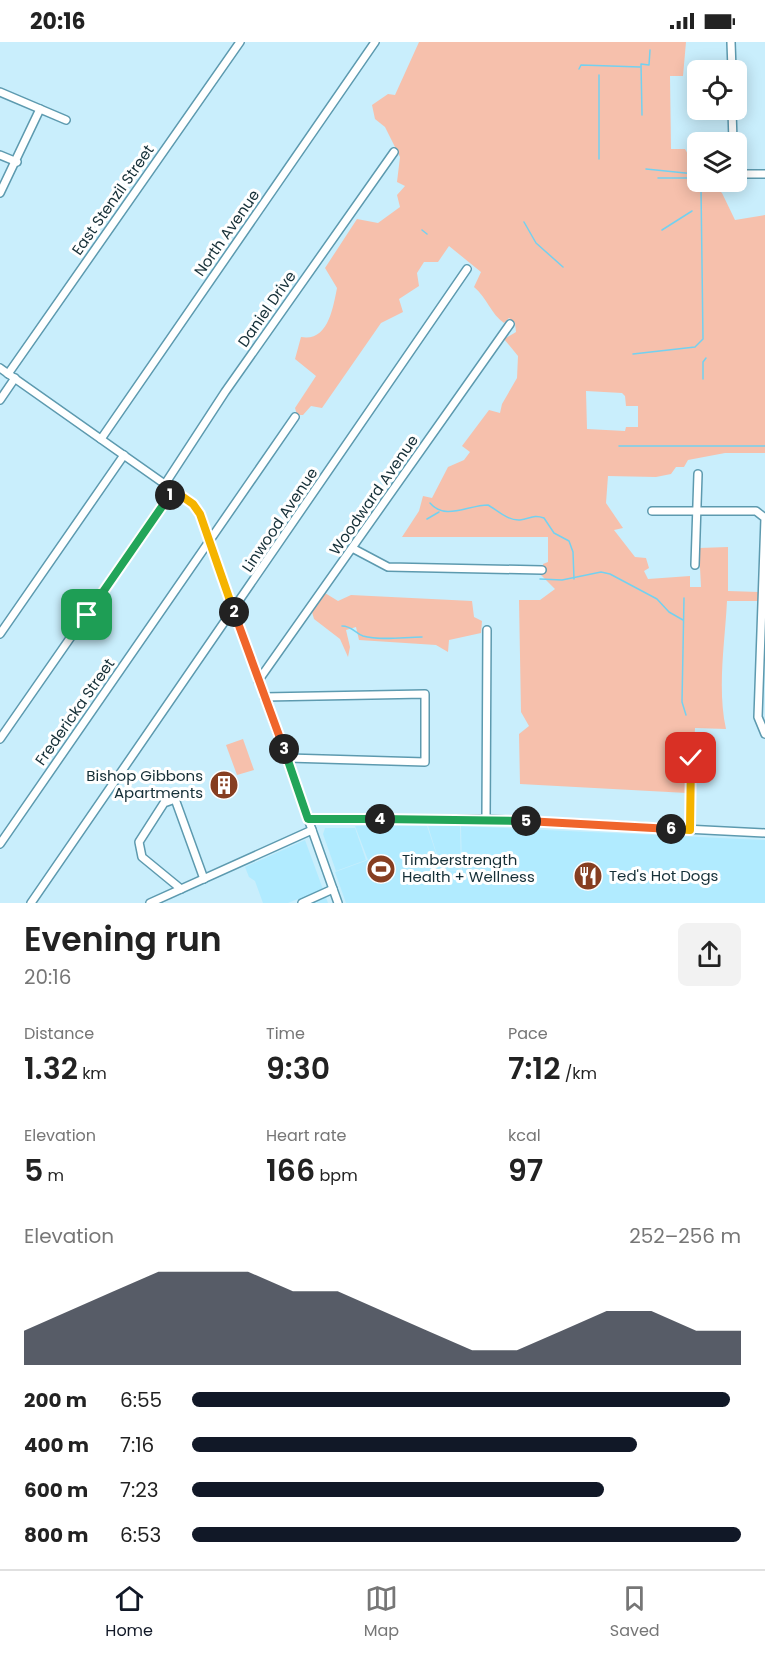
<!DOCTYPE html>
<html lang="en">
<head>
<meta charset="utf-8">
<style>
	body { margin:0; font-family:Poppins,sans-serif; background:#f2f2f2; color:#222; height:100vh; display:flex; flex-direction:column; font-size:22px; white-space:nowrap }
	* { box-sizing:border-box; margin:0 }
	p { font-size:20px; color:#767676 }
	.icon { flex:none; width:33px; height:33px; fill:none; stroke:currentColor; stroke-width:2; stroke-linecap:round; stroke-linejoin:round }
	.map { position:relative; height:861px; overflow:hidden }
	.panel { display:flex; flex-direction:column; background:#fff; flex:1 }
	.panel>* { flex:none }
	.controls { position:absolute; left:687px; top:18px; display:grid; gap:12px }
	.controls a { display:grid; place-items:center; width:60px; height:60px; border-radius:9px; background:#fff; box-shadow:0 3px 15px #0003; font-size:30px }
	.pin { position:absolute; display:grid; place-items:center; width:51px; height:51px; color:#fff; margin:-26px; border-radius:12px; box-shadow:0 3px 9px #0006 }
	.km { position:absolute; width:30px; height:30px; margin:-15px; border-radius:50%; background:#222; color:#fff; font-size:16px; line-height:30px; text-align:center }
	.round { display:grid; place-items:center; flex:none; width:63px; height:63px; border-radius:9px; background:#f2f2f2 }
	.headline { display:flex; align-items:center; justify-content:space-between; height:102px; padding:0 24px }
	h1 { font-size:33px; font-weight:600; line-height:45px }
	.figures { display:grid; grid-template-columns:repeat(3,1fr); gap:9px; height:102px; padding:6px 24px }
	.figures div { display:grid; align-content:center }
	.figures b { font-size:30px; font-weight:600 }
	.figures small { font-size:16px; font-weight:400 }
	.figures p { font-size:16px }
	.chart { height:168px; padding:12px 24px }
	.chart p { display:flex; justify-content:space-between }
	.chart svg { width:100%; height:108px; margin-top:6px; fill:#111827; opacity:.7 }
	ul { padding:0 24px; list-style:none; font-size:20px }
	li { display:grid; grid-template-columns:96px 72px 1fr; align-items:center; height:45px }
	li i { height:15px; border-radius:8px; background:#111827 }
	.status { display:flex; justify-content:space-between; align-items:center; height:42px; padding:0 30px; background:#fff; direction:ltr }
	.status svg { height:16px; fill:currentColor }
	.menu { display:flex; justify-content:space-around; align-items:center; height:84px; border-top:2px solid #e0e0e0; background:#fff; font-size:16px; color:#767676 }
	.menu a { display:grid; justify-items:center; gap:3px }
	.menu .on { color:#111827 }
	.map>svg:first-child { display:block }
	.built { fill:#b1ebff }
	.green { fill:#f6c0ac; fill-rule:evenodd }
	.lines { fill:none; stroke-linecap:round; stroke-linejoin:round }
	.stream { stroke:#73d1f0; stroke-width:1.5 }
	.minor-casing { stroke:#5d9aaf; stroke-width:10 }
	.minor { stroke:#fff; stroke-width:7 }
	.split-1-casing { stroke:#fff; stroke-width:12 }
	.split-2-casing { stroke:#fff; stroke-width:12 }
	.split-3-casing { stroke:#fff; stroke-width:12 }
	.split-4-casing { stroke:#fff; stroke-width:12 }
	.split-5-casing { stroke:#fff; stroke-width:12 }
	.split-6-casing { stroke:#fff; stroke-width:12 }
	.split-7-casing { stroke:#fff; stroke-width:12 }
	.split-1 { stroke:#22a559; stroke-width:8 }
	.split-2 { stroke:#f5b400; stroke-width:8 }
	.split-3 { stroke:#f0652b; stroke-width:8 }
	.split-4 { stroke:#22a559; stroke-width:8 }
	.split-5 { stroke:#22a559; stroke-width:8 }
	.split-6 { stroke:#f0652b; stroke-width:8 }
	.split-7 { stroke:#f5b400; stroke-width:8 }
	.labels { text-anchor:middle; stroke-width:6; stroke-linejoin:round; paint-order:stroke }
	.street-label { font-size:15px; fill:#152f37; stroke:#fff }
	.poi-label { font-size:15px; fill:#152f37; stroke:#fff; text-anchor:start }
</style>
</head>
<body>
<div class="status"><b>20:16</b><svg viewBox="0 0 49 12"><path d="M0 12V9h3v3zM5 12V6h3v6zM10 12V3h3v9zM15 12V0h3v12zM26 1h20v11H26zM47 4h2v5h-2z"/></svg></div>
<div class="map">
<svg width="765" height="861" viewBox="0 0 765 861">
	<rect width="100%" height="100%" fill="#c9eefc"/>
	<!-- built -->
	<g class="built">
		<path d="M355,784H427L442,829L428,784H460L461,828L445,829H462L461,784L765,798V861H346L335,830L368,818Z"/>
		<path d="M325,786H355L366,818L336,829L323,792Z"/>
		<path d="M305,798L328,861H300L298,857L288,861H263L255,839L249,835L245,825Z"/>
	</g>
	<!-- green -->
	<g class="green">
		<path d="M419,0H686L683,34H670L671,107H685L697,128L698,140H710L722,151L735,178L765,173V411H725L688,418L684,425H676L671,432L656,435L608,434L606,461L623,486L614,488L635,515L646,516L649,526L644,529L648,537L690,534V545H701L699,506L728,505V549L759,550V559H727C725,600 717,646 726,687L695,686L694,707H688L687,751L520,742L519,692L529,684L521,670L519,558H540L555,547L540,532L544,530L543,522L548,520V495H402L419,469L423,454L432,456L448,425L464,418L470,410L462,404L489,368L500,371L502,362L517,336L518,314L504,297L516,290L515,281L509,276L504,281C491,272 487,256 474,245L481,230L449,204L438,220H424L417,231L419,244L399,257L403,270L381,281L322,366L311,364L303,373H297L295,366L316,334L295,317L301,295C328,300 333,266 337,246L325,226L357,177L378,181L400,165L397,153L405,144L397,140L400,115L385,85L375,77L372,63L388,52L395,53ZM586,349L622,351L625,354L626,364H638V385H626L625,389L587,387Z"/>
		<path d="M325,551L338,559L351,553L472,559L474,575L482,579L481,591L449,598L448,610L436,603L359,598L356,585L346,588L350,605L348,615L340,597L314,577L312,570Z"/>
		<path d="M243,697L254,728L237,733L226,703Z"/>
	</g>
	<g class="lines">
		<!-- stream -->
		<g class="stream">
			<path d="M579,27L581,23L640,25"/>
			<path d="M599,33V117"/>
			<path d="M642,73L641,22L649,23L650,8"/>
			<path d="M646,127L695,132"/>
			<path d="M658,136H691L698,131"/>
			<path d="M524,180L536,201L563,225"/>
			<path d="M422,188L427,192"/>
			<path d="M662,188L692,169"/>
			<path d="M633,312L695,305L703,297L701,147L691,136"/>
			<path d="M703,337V320L706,316"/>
			<path d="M619,404H765"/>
			<path d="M430,461C445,479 468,463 488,463C497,468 508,479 520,478C530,477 533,472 544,476L554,491L569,499L573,510L574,537"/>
			<path d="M427,477L439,470"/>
			<path d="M540,537L562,538L601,530L610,532L657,557L669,570L683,578"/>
			<path d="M684,556L682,660L686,673"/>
			<path d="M342,584C352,584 355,591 363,594C381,599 404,595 422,595"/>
		</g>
		<!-- minor casing -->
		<g class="minor-casing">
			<g id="minor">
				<path d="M731,0L732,28"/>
				<path d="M0,50L66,78"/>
				<path d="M732,68L733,100"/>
				<path d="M0,113L17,120"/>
				<path d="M736,132H765"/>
				<path d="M0,151L40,67"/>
				<path d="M0,326L193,462L200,473L338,861"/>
				<path d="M8,332L240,0"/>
				<path d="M0,358L15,336"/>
				<path d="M101,397L375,0"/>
				<path d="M165,442L225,350L394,110"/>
				<path d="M652,469H756L765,476L758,675L765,692"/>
				<path d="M354,507L388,525L542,528"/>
				<path d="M695,523L698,432"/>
				<path d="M0,592L124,413"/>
				<path d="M258,639L510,282"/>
				<path d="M264,655L425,652V720L288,716"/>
				<path d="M0,697L173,448"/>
				<path d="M308,777H486L765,791"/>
				<path d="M486,777L487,588"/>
				<path d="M690,788L691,709"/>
				<path d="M0,802L295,375"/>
				<path d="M181,847L142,815L139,800L164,761L175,757L204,837"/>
				<path d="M31,861L467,227"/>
				<path d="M150,861L312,788"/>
				<path d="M302,861L333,847"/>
			</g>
		</g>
		<!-- minor -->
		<use href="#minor" class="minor"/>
	</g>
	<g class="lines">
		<!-- split-1 casing -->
		<g class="split-1-casing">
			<path id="split-1" d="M87,573L170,453"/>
		</g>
		<!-- split-2 casing -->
		<g class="split-2-casing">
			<path id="split-2" d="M170,453L173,448L193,462L200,472L234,570"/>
		</g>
		<!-- split-3 casing -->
		<g class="split-3-casing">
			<path id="split-3" d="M234,570L284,707"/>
		</g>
		<!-- split-4 casing -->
		<g class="split-4-casing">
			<path id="split-4" d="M284,707L308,777H380"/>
		</g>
		<!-- split-5 casing -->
		<g class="split-5-casing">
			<path id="split-5" d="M380,777L526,779"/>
		</g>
		<!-- split-6 casing -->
		<g class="split-6-casing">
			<path id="split-6" d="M526,779L671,787"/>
		</g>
		<!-- split-7 casing -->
		<g class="split-7-casing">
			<path id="split-7" d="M671,787L690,788L691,716"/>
		</g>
		<!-- split-1 -->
		<use href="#split-1" class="split-1"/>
		<!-- split-2 -->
		<use href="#split-2" class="split-2"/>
		<!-- split-3 -->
		<use href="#split-3" class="split-3"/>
		<!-- split-4 -->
		<use href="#split-4" class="split-4"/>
		<!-- split-5 -->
		<use href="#split-5" class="split-5"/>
		<!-- split-6 -->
		<use href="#split-6" class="split-6"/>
		<!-- split-7 -->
		<use href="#split-7" class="split-7"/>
	</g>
	<!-- icons -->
	<defs>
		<g id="building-disc" transform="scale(1.5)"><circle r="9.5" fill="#863e21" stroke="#fff"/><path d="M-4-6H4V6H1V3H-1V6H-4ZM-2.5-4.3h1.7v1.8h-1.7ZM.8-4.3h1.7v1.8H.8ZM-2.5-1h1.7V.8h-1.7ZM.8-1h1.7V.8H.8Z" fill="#fff"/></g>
		<g id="stadium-disc" transform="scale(1.5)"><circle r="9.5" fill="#863e21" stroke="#fff"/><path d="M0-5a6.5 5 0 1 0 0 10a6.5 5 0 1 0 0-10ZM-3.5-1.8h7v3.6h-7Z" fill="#fff"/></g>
		<g id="restaurant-disc" transform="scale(1.5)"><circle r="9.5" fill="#863e21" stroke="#fff"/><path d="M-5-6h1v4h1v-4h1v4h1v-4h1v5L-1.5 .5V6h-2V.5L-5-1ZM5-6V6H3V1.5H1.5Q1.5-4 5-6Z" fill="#fff"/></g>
	</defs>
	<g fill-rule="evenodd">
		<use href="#building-disc" x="224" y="743"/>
		<use href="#stadium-disc" x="381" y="827"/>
		<use href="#restaurant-disc" x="588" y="834"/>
	</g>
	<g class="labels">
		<!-- street labels -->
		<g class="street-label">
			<text transform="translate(113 158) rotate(-55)" y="5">East Stenzil Street</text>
			<text transform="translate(227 191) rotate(-55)" y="5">North Avenue</text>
			<text transform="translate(267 267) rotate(-55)" y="5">Daniel Drive</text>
			<text transform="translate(374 453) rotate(-55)" y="5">Woodward Avenue</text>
			<text transform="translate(280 478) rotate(-56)" y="5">Linwood Avenue</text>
			<text transform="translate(75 670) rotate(-55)" y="5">Fredericka Street</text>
		</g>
		<!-- poi labels -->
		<g class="poi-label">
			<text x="203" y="739" text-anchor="end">Bishop Gibbons<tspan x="203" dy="17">Apartments</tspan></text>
			<text x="402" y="823">Timberstrength<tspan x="402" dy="17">Health + Wellness</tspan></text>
			<text x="609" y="839">Ted's Hot Dogs</text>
		</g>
	</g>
</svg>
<div class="controls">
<a><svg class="icon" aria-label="locate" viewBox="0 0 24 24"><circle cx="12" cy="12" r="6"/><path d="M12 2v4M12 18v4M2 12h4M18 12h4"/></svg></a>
<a><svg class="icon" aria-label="layers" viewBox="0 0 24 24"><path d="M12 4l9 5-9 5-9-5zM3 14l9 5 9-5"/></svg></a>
</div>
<div class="pin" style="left:87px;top:573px;background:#1e9e55"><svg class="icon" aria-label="arrive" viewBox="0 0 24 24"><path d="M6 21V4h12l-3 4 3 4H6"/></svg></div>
<div class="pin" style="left:691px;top:716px;background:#d93025"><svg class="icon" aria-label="check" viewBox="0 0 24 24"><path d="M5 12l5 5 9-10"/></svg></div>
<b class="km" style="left:170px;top:453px">1</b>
<b class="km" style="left:234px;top:570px">2</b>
<b class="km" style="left:284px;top:707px">3</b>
<b class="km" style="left:380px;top:777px">4</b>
<b class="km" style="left:526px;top:779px">5</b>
<b class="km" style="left:671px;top:787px">6</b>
</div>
<section class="panel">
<div class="headline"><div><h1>Evening run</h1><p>20:16</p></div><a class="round"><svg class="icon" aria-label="share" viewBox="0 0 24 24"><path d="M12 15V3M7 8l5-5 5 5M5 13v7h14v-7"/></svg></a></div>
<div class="figures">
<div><p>Distance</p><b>1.32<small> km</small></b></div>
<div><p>Time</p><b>9:30</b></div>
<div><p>Pace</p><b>7:12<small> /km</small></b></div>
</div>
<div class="figures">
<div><p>Elevation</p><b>5<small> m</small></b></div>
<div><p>Heart rate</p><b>166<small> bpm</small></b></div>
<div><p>kcal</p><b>97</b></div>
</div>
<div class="chart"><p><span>Elevation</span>252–256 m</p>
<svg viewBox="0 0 160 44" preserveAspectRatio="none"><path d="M0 44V30L10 22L20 14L30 6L40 6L50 6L60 14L70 14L80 22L90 30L100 38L110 38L120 30L130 22L140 22L150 30L160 30V44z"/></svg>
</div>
<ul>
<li><b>200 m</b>6:55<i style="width:98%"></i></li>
<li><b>400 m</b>7:16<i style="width:81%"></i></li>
<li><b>600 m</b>7:23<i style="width:75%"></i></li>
<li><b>800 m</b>6:53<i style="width:100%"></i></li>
</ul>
</section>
<nav class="menu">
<a class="on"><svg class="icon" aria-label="home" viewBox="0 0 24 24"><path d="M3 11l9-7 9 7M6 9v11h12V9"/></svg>Home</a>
<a><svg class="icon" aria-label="map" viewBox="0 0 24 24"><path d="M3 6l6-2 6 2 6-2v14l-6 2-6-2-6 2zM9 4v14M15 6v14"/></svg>Map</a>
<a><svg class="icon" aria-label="saved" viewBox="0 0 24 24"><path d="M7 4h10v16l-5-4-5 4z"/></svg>Saved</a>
</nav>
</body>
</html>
